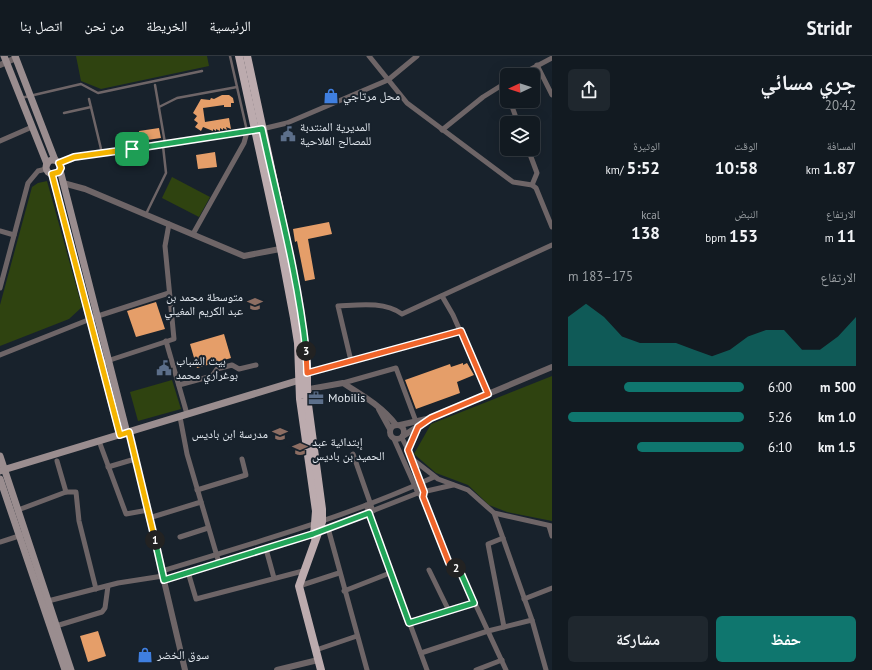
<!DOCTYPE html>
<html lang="ar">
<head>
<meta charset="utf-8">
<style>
	body { margin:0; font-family:"PT Sans","Noto Naskh Arabic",sans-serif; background:#1f272e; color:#f1f3f6; direction:rtl; height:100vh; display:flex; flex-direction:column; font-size:15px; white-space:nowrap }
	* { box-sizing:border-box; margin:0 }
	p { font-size:13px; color:#9ca1a5 }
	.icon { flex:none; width:22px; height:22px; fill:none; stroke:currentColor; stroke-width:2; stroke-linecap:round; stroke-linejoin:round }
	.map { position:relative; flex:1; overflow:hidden; direction:ltr }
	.details { display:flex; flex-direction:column; background:#121a21; width:320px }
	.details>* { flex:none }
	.needle { width:26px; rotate:266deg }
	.fabs { position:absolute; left:500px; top:12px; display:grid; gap:8px }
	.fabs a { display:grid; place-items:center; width:40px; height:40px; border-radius:6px; background:#121a21; box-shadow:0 4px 16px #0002,0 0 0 1px #31383f; font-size:20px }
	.pin { position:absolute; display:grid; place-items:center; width:34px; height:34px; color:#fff; margin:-17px; border-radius:8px; box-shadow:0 2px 6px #0006 }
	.km { position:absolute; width:20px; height:20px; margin:-10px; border-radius:50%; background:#222; color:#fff; font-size:11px; line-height:20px; text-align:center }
	.round { display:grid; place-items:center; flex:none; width:42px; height:42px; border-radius:6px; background:#1f272e }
	.headline { display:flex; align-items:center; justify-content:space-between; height:68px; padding:0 16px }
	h1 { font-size:22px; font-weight:800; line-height:30px }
	.metrics { display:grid; grid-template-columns:repeat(3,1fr); gap:6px; height:68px; padding:4px 16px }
	.metrics div { display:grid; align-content:center }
	.metrics b { font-size:17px; font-weight:800 }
	.metrics small { font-size:11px; font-weight:400 }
	.metrics p { font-size:11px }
	.chart { height:112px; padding:8px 16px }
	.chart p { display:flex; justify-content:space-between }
	.chart svg { width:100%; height:72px; margin-top:4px; fill:#0f766e; opacity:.7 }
	.primary-button { display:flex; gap:8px; margin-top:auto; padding:8px 16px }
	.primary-button a { flex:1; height:46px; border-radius:6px; background:#0f766e; color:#fff; font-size:16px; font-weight:800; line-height:46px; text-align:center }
	.primary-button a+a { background:#1f272e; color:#f1f3f6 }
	ul { padding:0 16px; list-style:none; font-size:13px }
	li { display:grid; grid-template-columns:64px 48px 1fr; align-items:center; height:30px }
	li i { height:10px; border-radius:5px; background:#0f766e }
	header { display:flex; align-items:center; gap:24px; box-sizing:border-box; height:56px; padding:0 20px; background:#121a21; border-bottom:1px solid #31383f }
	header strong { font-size:19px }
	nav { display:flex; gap:22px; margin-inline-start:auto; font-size:14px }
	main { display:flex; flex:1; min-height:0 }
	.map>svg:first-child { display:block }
	.green { fill:#2f4310 }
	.building { fill:#e59e69 }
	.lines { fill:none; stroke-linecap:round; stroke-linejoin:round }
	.service { stroke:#6e6567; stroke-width:2.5 }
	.minor { stroke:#6e6567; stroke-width:5 }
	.tertiary { stroke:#6e6567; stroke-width:6 }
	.secondary { stroke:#9a8d8f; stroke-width:7 }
	.primary { stroke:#bcabae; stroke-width:8 }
	.split-1-casing { stroke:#fff; stroke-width:8 }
	.split-2-casing { stroke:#fff; stroke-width:8 }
	.split-3-casing { stroke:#fff; stroke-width:8 }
	.split-4-casing { stroke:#fff; stroke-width:8 }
	.split-1 { stroke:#f5b400; stroke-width:5 }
	.split-2 { stroke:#22a559; stroke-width:5 }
	.split-3 { stroke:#f0652b; stroke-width:5 }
	.split-4 { stroke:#22a559; stroke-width:5 }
	.labels { text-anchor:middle; stroke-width:4; stroke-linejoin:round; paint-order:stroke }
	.poi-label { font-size:12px; fill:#e1e7ee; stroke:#18222c; text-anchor:start }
</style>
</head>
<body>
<header>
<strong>Stridr</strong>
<nav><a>الرئيسية</a><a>الخريطة</a><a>من نحن</a><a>اتصل بنا</a></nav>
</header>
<main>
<section class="details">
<div class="headline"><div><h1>جري مسائي</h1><p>20:42</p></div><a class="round"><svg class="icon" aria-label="share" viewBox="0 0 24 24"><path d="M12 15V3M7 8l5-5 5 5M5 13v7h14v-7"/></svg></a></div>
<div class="metrics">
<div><p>المسافة</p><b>1.87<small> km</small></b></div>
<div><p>الوقت</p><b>10:58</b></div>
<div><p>الوتيرة</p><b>5:52<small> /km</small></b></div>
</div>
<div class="metrics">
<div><p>الارتفاع</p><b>11<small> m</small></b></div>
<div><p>النبض</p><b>153<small> bpm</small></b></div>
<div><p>kcal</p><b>138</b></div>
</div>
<div class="chart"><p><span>الارتفاع</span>175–183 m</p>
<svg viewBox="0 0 160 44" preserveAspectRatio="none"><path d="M0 44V14L10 6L20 14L30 26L40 30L50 30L60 30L70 34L80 38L90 34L100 26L110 22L120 22L130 34L140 34L150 26L160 14V44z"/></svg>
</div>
<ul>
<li><b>500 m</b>6:00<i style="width:68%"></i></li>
<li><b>1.0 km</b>5:26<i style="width:100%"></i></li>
<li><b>1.5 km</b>6:10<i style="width:61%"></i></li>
</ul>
<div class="primary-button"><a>حفظ</a><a>مشاركة</a></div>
</section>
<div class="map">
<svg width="552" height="614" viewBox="0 0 552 614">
	<rect width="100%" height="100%" fill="#18222c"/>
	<!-- green -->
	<g class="green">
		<path d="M76,0H207L209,10L101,33L81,25Z"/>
		<path d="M172,121L210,141L199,161L162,142Z"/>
		<path d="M47,125L82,251L69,263L0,290V249L32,131L38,127Z"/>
		<path d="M552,320V465L507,456L489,449L468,429L436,417L414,398L431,368Z"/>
		<path d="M172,324L181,353L138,365L130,336Z"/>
	</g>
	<!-- building -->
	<g class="building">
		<path d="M222,39H229L233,42L234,47H231V51H224V49L203,52L205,66L229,62L231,73L226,71L227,74L223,72V74L220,72V75L216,73V75L213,73V75L203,71L201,75L195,71L198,67L194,64L197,60L193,57L201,43L210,44L211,42L214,43Z"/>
		<path d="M159,72L161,82L140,85L139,75Z"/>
		<path d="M215,96L217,111L198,113L196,99Z"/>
		<path d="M329,166L332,178L308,183L315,223L305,225L297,185L295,186L293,173Z"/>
		<path d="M156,246L165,273L136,281L127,255Z"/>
		<path d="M224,278L231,302L197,312L190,288Z"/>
		<path d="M463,307V309L467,307L474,319L457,326L460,337L416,353L405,324L450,308L451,311Z"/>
		<path d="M98,575L106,600L88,606L80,580Z"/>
	</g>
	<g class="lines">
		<!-- service -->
		<g class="service">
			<path d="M230,0L247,75"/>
			<path d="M155,29L165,87"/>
			<path d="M21,42L81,28L98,37L202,15"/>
			<path d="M89,43L102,97"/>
			<path d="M159,51L177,42L237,31"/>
			<path d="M64,57L91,51"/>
			<path d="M146,158L166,117L163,90"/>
		</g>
		<!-- minor -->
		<g class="minor">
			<path d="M369,0L407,47L513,126L532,129L536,132L552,171"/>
			<path d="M537,9L552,39"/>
			<path d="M520,19L552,2"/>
			<path d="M504,28L507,37"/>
			<path d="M510,45L518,67"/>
			<path d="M262,73L287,67L388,24L417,0"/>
			<path d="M442,74L483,41L507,26"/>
			<path d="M0,85L32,71"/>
			<path d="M528,93L537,117L532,129"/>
			<path d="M0,175L14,179"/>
			<path d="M193,178L244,87L247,76"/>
			<path d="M0,232L28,127L38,115L46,113"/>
			<path d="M442,240L453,259L488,338"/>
			<path d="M166,285L187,358"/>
			<path d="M0,299L98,260L169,237"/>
			<path d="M351,305L338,250C358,249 384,245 402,258L552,189"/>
			<path d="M101,307L174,283L165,190L169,168"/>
			<path d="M307,317L461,275"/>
			<path d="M343,327L396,312L418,371L408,394L421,427L423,438"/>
			<path d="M179,329L212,320L217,313L232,309L239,313L256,309"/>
			<path d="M180,361L187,398L219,507"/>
			<path d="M402,382L408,394"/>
			<path d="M394,383L418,437L423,441L449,507L460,515L506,614"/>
			<path d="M99,385L126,458L148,454"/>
			<path d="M353,398L373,455"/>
			<path d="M411,402L438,423L468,434L494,457L552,470"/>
			<path d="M57,405L66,436"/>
			<path d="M108,411L135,403"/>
			<path d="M197,434L246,419L242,403"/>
			<path d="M366,449L427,614"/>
			<path d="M18,454L66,436H76L79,465L96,533"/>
			<path d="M494,457L532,564L546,614"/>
			<path d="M149,462L201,446"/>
			<path d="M549,470L552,480"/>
			<path d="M328,472L367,614"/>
			<path d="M180,481L208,472"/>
			<path d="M503,482L488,488L504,571"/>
			<path d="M0,486L22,479"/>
			<path d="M266,493L274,522"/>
			<path d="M429,514L449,555"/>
			<path d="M162,515C254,487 347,461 434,421"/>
			<path d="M188,516L196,543L303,515"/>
			<path d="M164,524L313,478L418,437L453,429"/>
			<path d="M299,530L339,517"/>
			<path d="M344,535L390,517"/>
			<path d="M524,543L552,532"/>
			<path d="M48,545L118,527L163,520"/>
			<path d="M409,567L474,547"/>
			<path d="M56,570L102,556L105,552L108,530"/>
			<path d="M316,594L357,580"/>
			<path d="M421,597L488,575L532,564"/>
			<path d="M476,614L502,604"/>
		</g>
		<!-- tertiary -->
		<g class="tertiary">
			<path d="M0,9L16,2"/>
			<path d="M59,107L74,101L259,74"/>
			<path d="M63,127L85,133L244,200L285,192"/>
			<path d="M304,334L343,327C362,339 383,351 396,369"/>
			<path d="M379,353L390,373"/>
			<circle cx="397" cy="376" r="7"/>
			<path d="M400,369L431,362L552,311"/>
			<path d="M129,376L185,614"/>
			<path d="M403,380L428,364"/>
			<path d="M277,614L318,604"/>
		</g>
		<!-- secondary -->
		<g class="secondary">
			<path d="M4,0L47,108"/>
			<path d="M15,0L55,104"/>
			<circle cx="53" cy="111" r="7"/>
			<path d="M60,114L127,377"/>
			<path d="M52,118L120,379"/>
			<path d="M0,400L71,614"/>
			<path d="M0,415L303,323"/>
			<path d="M0,423L65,614"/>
		</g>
		<!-- primary -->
		<g class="primary">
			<path d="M239,0L281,193L294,262L298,287L300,343L316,455L314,480"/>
			<path d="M247,0L288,191L301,261L307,308V341L322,453V466L299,530L321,614"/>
		</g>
	</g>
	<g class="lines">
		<!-- split-1 casing -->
		<g class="split-1-casing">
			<path id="split-1" d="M132,93L74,101L59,107L61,112L59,116L52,118L120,379L129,376L155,484"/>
		</g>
		<!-- split-2 casing -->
		<g class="split-2-casing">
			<path id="split-2" d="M155,484L164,524L313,478L369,457L409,567L474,547L460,515L456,512"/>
		</g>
		<!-- split-3 casing -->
		<g class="split-3-casing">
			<path id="split-3" d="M306,295L307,317L461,275L488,338L431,362L418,371L408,394L424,436L423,441L449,507L456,512"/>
		</g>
		<!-- split-4 casing -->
		<g class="split-4-casing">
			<path id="split-4" d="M132,93L262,73C278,147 298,220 306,295"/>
		</g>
		<!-- split-1 -->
		<use href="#split-1" class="split-1"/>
		<!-- split-2 -->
		<use href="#split-2" class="split-2"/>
		<!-- split-3 -->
		<use href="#split-3" class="split-3"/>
		<!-- split-4 -->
		<use href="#split-4" class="split-4"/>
	</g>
	<!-- icons -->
	<defs>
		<g id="shop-bare" transform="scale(1.2)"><path d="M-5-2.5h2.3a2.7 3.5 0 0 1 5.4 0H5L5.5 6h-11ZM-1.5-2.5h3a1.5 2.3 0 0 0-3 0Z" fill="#3f7fe0" stroke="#18222c" stroke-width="2.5" paint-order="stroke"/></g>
		<g id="civic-bare" transform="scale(1.2)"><path d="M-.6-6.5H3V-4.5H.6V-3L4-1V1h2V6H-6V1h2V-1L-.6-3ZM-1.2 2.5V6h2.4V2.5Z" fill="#5c6f8a" stroke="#18222c" stroke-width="2.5" paint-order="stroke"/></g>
		<g id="school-bare" transform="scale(1.2)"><path d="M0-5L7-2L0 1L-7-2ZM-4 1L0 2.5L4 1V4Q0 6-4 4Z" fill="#8d6e63" stroke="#18222c" stroke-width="2.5" paint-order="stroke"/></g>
		<g id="office-bare" transform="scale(1.2)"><path d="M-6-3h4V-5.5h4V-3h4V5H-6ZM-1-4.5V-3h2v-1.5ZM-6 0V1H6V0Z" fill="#5c6f8a" stroke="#18222c" stroke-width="2.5" paint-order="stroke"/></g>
	</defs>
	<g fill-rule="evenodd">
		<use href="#shop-bare" x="331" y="40"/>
		<use href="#civic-bare" x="288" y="78"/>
		<use href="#school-bare" x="255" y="248"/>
		<use href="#civic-bare" x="164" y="312"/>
		<use href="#office-bare" x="316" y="342"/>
		<use href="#school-bare" x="280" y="378"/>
		<use href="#school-bare" x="300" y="393"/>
		<use href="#shop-bare" x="145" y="599"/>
	</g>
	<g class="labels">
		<!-- poi labels -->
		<g class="poi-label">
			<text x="343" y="44">محل مرتاجي</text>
			<text x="300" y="75">المديرية المنتدبة<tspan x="300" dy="14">للمصالح الفلاحية</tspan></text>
			<text x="243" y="245" text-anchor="end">متوسطة محمد بن<tspan x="243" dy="14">عبد الكريم المغيلي</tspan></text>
			<text x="176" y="309">بيت الشباب<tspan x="176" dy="14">بوغراري محمد</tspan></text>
			<text x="328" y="346">Mobilis</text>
			<text x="268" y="382" text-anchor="end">مدرسة ابن باديس</text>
			<text x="312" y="390">إبتدائية عبد<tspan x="312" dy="14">الحميد بن باديس</tspan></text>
			<text x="157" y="603">سوق الخضر</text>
		</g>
	</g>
</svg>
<div class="fabs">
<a><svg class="needle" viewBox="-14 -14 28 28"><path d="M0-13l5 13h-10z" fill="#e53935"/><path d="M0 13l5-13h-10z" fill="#9ca1a5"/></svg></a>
<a><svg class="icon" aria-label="layers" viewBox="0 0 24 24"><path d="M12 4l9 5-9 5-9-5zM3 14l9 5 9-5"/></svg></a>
</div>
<div class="pin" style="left:132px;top:93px;background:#1e9e55"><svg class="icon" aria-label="arrive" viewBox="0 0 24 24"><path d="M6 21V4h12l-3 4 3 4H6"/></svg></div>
<b class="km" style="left:155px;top:484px">1</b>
<b class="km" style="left:456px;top:512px">2</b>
<b class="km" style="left:306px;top:295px">3</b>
</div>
</main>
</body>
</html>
